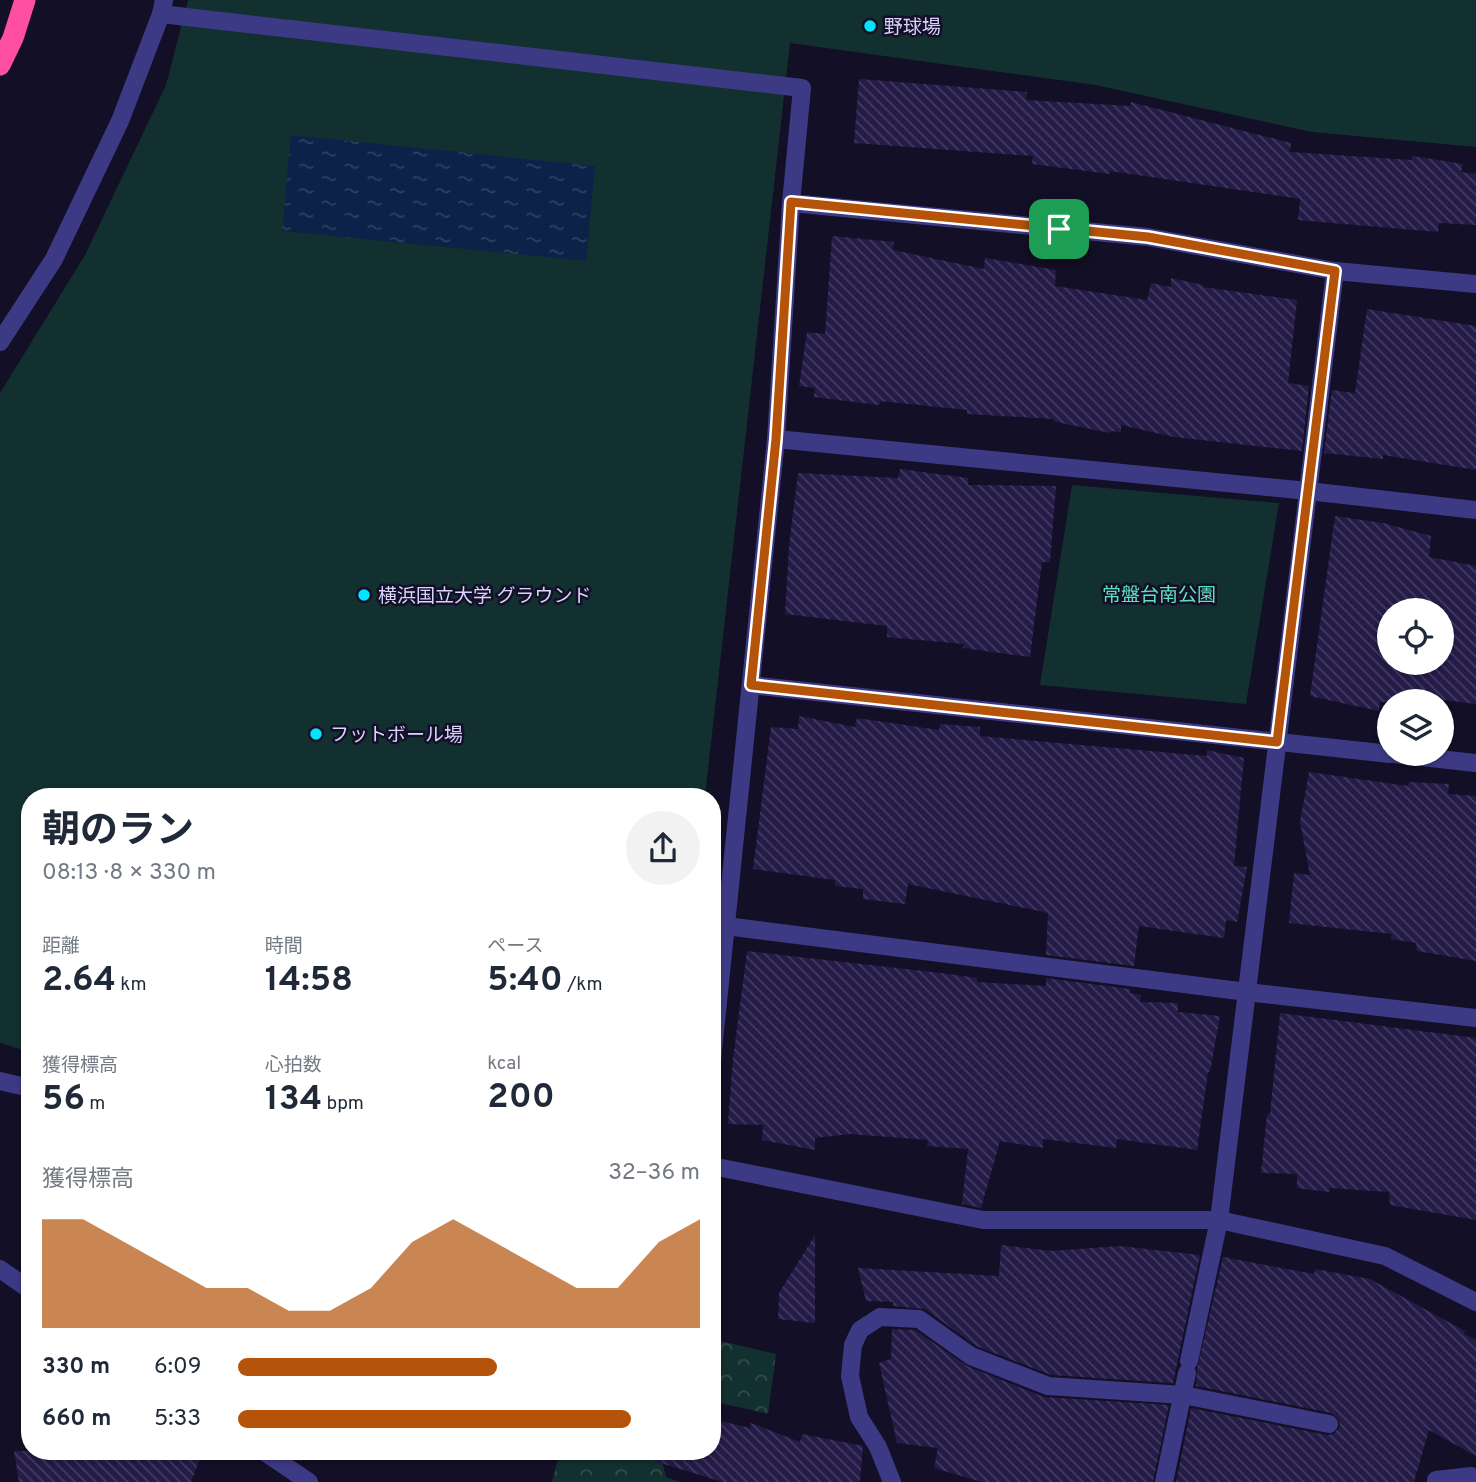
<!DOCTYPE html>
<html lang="ja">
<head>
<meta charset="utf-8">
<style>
	body { margin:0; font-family:Overpass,"Noto Sans JP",sans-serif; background:#f2f2f3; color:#1f2937; height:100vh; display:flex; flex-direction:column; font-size:26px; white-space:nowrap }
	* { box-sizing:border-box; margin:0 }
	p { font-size:23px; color:#747a83 }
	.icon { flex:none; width:38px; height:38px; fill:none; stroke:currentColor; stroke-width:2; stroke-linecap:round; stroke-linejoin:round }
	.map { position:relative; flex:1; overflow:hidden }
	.panel { position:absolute; left:21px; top:788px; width:700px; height:672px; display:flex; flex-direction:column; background:#fff; border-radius:28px; box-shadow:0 2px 5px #0004 }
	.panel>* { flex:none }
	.controls { position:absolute; left:1377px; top:598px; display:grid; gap:14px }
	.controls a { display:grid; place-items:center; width:77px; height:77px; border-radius:50%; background:#fff; box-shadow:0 2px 5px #0004; font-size:35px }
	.pin { position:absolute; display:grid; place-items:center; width:60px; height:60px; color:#fff; margin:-30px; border-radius:14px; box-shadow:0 4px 10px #0006 }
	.round { display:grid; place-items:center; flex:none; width:74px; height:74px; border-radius:37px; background:#f2f2f3 }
	.overview { display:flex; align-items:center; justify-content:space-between; height:119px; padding:0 21px }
	h1 { font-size:38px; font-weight:700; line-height:52px }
	.stats { display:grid; grid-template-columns:repeat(3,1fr); gap:10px; height:119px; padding:7px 21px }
	.stats div { display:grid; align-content:center }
	.stats b { font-size:35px; font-weight:700 }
	.stats small { font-size:19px; font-weight:400 }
	.stats p { font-size:19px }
	.chart { height:196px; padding:14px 21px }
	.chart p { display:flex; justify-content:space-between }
	.chart svg { width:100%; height:126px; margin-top:7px; fill:#b45309; opacity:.7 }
	ul { padding:0 21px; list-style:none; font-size:23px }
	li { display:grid; grid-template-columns:112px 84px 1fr; align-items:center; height:52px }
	li i { height:18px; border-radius:9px; background:#b45309 }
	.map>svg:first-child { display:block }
	.forest { fill:url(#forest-crowns) }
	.park { fill:#12302f }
	.water { fill:url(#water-ripples) }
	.building { fill:url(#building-back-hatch); fill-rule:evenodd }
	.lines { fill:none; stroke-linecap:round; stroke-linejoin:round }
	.minor { stroke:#3d3a85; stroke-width:18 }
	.highway { stroke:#ff4fa3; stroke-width:21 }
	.route-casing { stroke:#fff; stroke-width:14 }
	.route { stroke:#b45309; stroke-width:9 }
	.poi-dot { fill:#00e5ff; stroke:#130f26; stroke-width:2.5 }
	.labels { text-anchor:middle; stroke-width:5; stroke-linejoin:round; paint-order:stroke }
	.poi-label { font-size:19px; fill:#d9d4ff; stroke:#130f26; text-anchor:start }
	.park-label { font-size:19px; fill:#5fe0c0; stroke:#130f26 }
</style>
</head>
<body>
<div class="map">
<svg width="1476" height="1482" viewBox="0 0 1476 1482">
	<defs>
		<pattern id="forest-crowns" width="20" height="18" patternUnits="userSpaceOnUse" patternTransform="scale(1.75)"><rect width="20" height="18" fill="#12302f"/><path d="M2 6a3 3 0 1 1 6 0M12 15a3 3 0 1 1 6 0" fill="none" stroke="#344d4e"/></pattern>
		<pattern id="water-ripples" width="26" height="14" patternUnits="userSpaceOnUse" patternTransform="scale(1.75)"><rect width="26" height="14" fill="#0c2248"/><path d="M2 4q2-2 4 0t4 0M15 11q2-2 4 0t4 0" fill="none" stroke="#2f4163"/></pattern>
		<pattern id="building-back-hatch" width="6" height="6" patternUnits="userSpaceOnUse" patternTransform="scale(1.75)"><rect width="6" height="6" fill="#241b47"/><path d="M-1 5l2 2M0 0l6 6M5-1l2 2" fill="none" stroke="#433b63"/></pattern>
	</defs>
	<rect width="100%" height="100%" fill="#130f26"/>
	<!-- forest -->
	<g class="forest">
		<path d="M712,1339L776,1354L768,1414L712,1401Z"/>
		<path d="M560,1451H659L666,1477L680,1482H552Z"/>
	</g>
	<!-- park -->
	<g class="park">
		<path d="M188,0H1476V147L1312,132L1095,85L790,43L705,796H30V1052L0,1043V393L85,255L166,85Z"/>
		<path d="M1072,485L1279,503L1246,704L1040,685Z"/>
	</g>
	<!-- water -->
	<path class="water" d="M291,135L595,166L586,261L282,231Z"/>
	<!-- building -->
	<g class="building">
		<path d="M859,79L1027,92L1026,100L1130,106L1131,102L1291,143L1290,152L1412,160V156L1463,164L1461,172L1476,174V225L1439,223L1438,232L1298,220L1300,199L1110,171V174L1032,164L1033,156L854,143Z"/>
		<path d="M832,236L894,242L893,250L984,269L985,258L1056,270L1055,286L1147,300L1151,283L1171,287V278L1203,285V287L1297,300L1288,383L1309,386L1302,451L1174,437L1121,425V432L1111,431L1110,433L1056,422L1053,419L967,414V410L880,401L879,405L814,397L815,388L799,386L807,332L825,334Z"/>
		<path d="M1367,309L1476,326V470L1383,455V459L1324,453L1332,390L1355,393Z"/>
		<path d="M900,469L968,478V485L1056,486L1050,562H1042L1030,657L963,648L964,644L887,637V626L785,614L789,546L798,473L898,478Z"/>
		<path d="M1335,516L1383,523L1431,536L1429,557L1476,566V704L1414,696L1413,702H1380L1379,711L1310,696ZM1390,611H1442V663H1390Z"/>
		<path d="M799,716L855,727L857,718L939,730L940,724L980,727V736L1207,756V750L1244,758L1234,866L1247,867L1237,922L1226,920L1224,938L1139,926L1134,966L1046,955L1048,913L908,884L905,904L863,899V889L835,886V880L753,869L771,727L798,729Z"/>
		<path d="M1309,772L1408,786L1409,782L1449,784L1448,794L1476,796V961L1417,951L1416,943L1391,939L1392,934L1289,923L1294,873L1310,875L1300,822Z"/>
		<path d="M747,951L941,973L977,978V982L1046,986V978L1130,989V993L1141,995L1140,1002L1178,1003V1012L1220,1016L1210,1072H1208L1197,1150L1117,1139L1116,1148L1043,1139V1148L1000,1141L981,1208L962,1204L968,1149L927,1146L928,1140L850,1134L815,1138V1150L762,1140L763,1125L728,1124L733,1059Z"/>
		<path d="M1280,1013L1476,1038V1220L1390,1205L1389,1192L1330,1188L1329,1192L1297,1188V1174L1261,1173L1267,1114H1270Z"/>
		<path d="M815,1235V1323L778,1319L779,1293Z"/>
		<path d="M1001,1245L1052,1251L1119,1246L1200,1255L1173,1383L1051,1375L976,1346L925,1309L893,1306V1302L866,1301L858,1268L999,1276Z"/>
		<path d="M1223,1257L1314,1274L1315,1269L1370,1279L1465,1331L1464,1334L1476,1340V1456L1429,1430L1414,1482H1176L1191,1408L1327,1435L1333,1434L1340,1427L1339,1420L1331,1413L1196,1386L1197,1369Z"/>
		<path d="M892,1329L915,1330L967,1366L1044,1397L1169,1405L1153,1482H982L934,1468L938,1448L897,1443L879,1363L891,1359Z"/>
		<path d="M712,1419L750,1428L751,1423L800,1442L802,1434L863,1446L860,1482H723L647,1459L648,1451H712Z"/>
		<path d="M14,1451H203L191,1482H19Z"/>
	</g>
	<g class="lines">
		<!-- minor -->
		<g class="minor">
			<path d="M161,14L802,88L791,203"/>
			<path d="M0,342L54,259L120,121L161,14L164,0"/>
			<path d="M776,439L1308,491L1476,510"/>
			<path d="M751,685L1390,754"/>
			<path d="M1394,754L1476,763"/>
			<path d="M726,926L1247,992L1476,1018"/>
			<path d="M712,1060L776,439L791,203L1148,237L1335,271L1476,284"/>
			<path d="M0,1081L30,1088"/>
			<path d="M712,1166L983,1220H1219L1385,1256L1476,1302"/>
			<path d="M0,1269L30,1290"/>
			<path d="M1189,1361L1219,1220L1335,271"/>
			<path d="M263,1451L309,1482"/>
			<path d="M892,1482L878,1447L859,1417L850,1376L853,1345L860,1330L880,1317L919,1319L971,1356L1048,1386L1183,1395L1329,1424"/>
			<path d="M1164,1482L1187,1373"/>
			<path d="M1436,1482V1480L1471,1476L1476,1479"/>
		</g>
		<!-- highway -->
		<path class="highway" d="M0,65L13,38L25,0"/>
	</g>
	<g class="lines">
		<!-- route casing -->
		<g class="route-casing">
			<path id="route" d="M791,202L1148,237L1335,271L1277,742L751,685L776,439Z"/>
		</g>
		<!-- route -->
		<use href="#route" class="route"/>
	</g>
	<!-- markers -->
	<g class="poi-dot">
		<circle cx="870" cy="26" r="7"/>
		<circle cx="364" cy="595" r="7"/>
		<circle cx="316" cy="734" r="7"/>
	</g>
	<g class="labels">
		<!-- poi labels -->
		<g class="poi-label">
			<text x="884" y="33">野球場</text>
			<text x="378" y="602">横浜国立大学 グラウンド</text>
			<text x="330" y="741">フットボール場</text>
		</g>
		<!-- park labels -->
		<g class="park-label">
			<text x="1159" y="601">常盤台南公園</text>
		</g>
	</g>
</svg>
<div class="controls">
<a><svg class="icon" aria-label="locate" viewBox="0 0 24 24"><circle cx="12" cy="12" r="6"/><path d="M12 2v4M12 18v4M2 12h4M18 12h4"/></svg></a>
<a><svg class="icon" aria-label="layers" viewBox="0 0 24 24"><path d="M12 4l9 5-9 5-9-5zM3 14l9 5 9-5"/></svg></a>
</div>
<div class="pin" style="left:1059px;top:229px;background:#1e9e55"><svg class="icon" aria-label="arrive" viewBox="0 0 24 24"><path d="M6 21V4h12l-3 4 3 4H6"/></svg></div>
<section class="panel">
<div class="overview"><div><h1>朝のラン</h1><p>08:13 · 8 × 330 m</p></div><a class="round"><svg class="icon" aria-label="share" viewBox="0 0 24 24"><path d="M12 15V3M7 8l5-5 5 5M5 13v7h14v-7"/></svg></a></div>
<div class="stats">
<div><p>距離</p><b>2.64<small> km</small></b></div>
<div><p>時間</p><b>14:58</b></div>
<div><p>ペース</p><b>5:40<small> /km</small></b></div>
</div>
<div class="stats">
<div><p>獲得標高</p><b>56<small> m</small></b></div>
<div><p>心拍数</p><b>134<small> bpm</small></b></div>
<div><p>kcal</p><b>200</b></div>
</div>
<div class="chart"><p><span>獲得標高</span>32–36 m</p>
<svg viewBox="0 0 160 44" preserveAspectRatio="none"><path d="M0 44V6L10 6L20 14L30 22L40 30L50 30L60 38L70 38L80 30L90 14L100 6L110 14L120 22L130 30L140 30L150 14L160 6V44z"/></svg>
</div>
<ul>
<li><b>330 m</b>6:09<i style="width:56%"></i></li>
<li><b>660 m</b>5:33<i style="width:85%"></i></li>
</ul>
</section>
</div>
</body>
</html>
